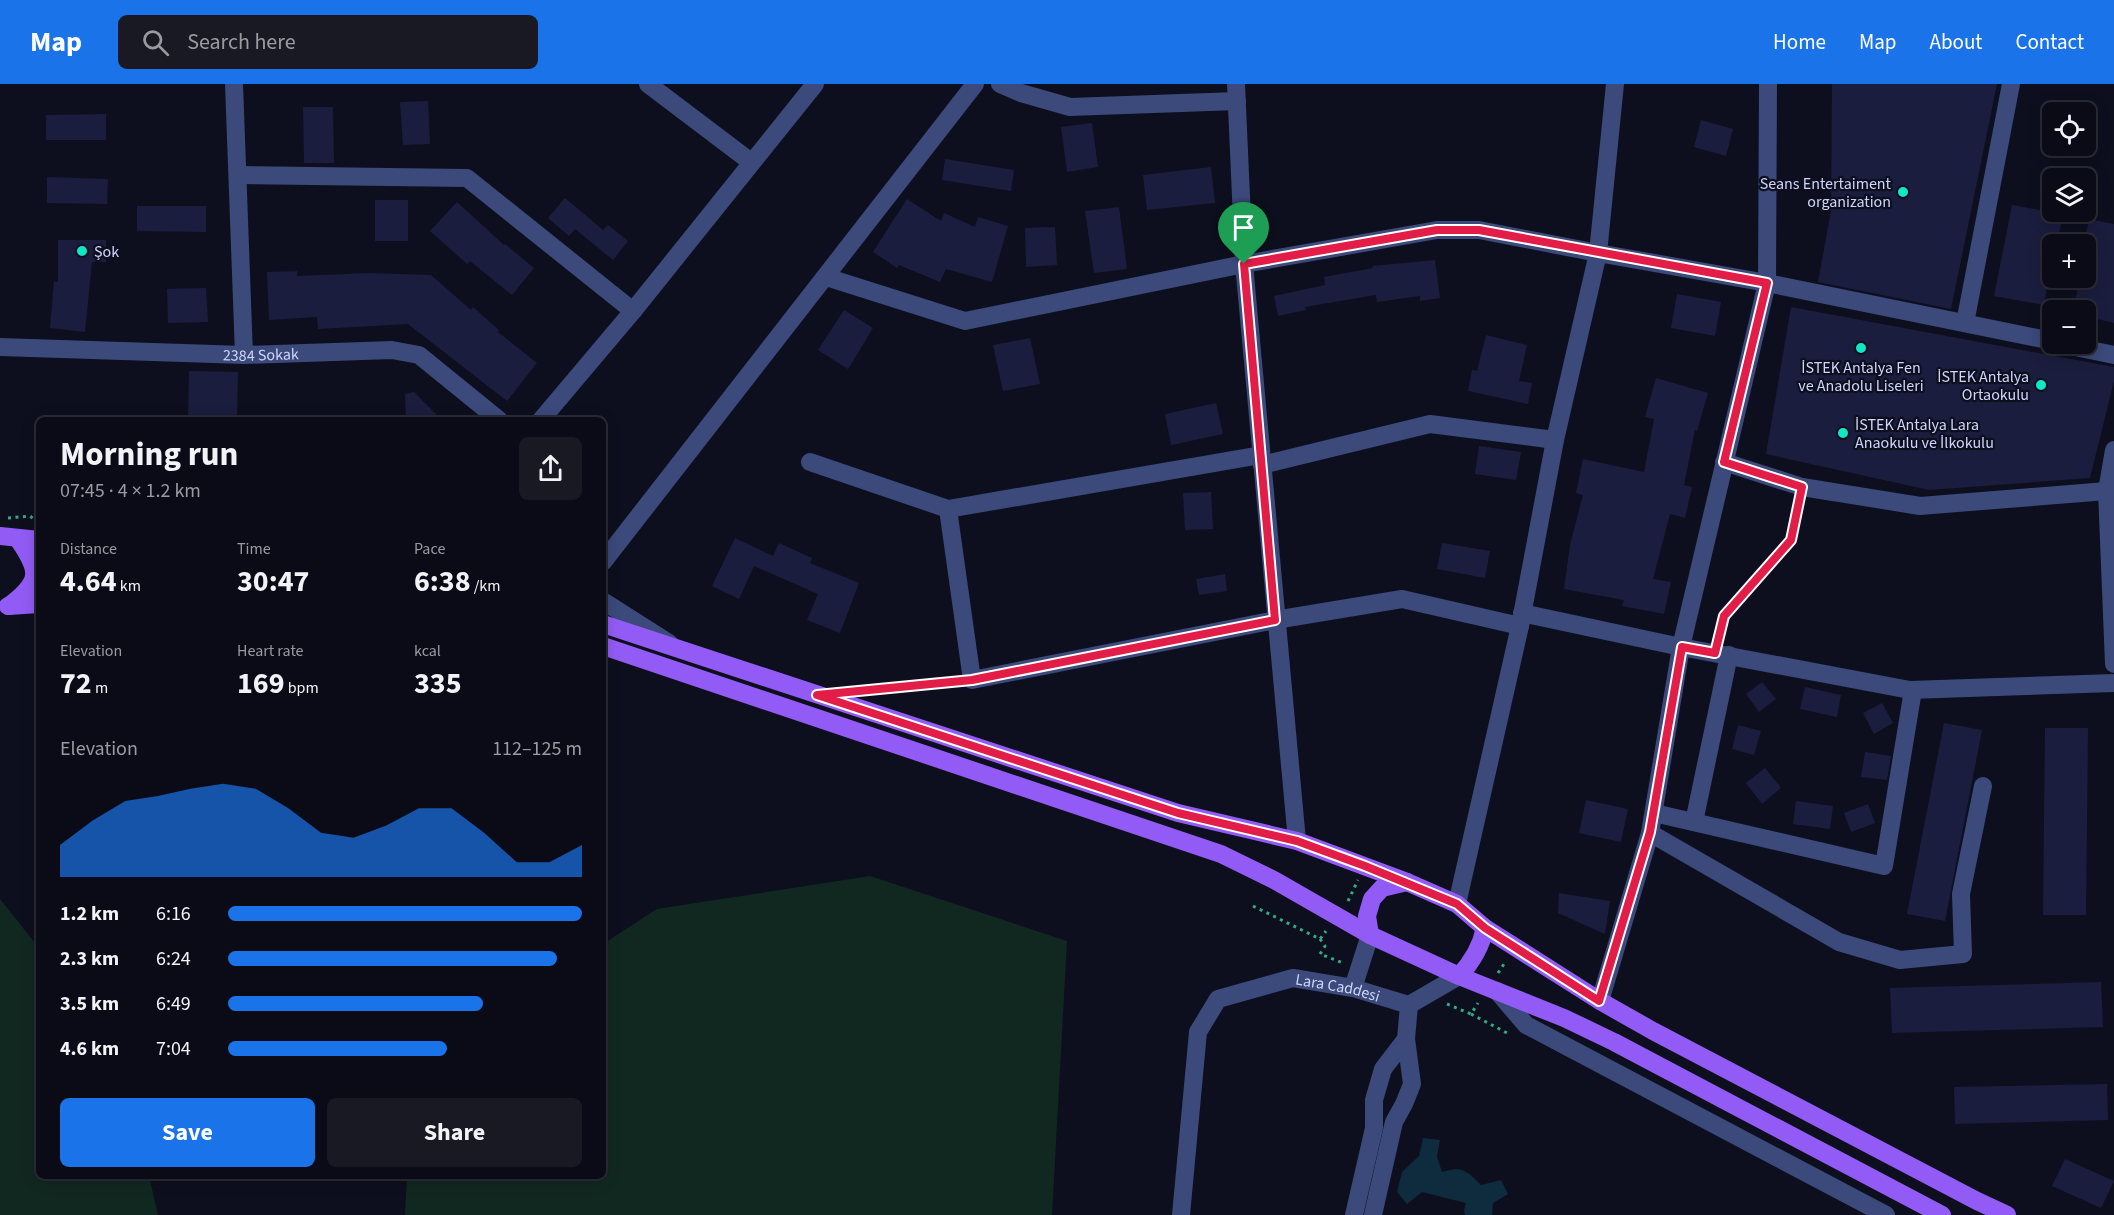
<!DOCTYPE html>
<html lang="en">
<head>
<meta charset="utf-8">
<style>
	body { margin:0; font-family:"Source Sans 3",sans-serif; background:#181923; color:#f1f3f6; height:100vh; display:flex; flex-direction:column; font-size:22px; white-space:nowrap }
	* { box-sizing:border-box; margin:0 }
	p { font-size:20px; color:#999ba1 }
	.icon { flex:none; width:33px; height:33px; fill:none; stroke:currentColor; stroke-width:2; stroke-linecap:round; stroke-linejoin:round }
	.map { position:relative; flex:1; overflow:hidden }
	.panel { position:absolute; left:36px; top:333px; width:570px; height:762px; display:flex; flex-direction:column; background:#0a0b16; border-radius:9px; box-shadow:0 3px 15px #0003,0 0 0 2px #2a2b35 }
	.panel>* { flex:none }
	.fabs { position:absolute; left:2042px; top:18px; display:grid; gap:12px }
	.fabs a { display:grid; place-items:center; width:54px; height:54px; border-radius:9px; background:#0a0b16; box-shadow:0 3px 15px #0003,0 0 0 2px #2a2b35; font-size:30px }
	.pin { position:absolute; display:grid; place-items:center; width:51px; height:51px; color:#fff; margin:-62px -26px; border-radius:50% 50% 50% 0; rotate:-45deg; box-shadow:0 0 6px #0007 }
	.pin .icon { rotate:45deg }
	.round { display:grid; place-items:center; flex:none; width:63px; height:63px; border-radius:9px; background:#181923 }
	.overview { display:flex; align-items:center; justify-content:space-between; height:102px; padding:0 24px }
	h1 { font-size:33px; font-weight:700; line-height:45px }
	.figures { display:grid; grid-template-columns:repeat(3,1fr); gap:9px; height:102px; padding:6px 24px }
	.figures div { display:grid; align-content:center }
	.figures b { font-size:30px; font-weight:700 }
	.figures small { font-size:16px; font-weight:400 }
	.figures p { font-size:16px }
	.chart { height:168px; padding:12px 24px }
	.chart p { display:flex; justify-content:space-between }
	.chart svg { width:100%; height:108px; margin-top:6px; fill:#1a73e8; opacity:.7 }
	.primary-button { display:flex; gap:12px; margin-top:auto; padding:12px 24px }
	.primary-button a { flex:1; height:69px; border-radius:9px; background:#1a73e8; color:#fff; font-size:24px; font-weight:700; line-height:69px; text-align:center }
	.primary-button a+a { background:#181923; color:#f1f3f6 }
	ul { padding:0 24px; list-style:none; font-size:20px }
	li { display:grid; grid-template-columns:96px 72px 1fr; align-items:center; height:45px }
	li i { height:15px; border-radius:8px; background:#1a73e8 }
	header { display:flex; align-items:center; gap:36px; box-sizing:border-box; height:84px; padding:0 30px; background:#1a73e8; color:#fff }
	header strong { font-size:28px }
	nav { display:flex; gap:33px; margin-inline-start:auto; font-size:21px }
	.search { width:420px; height:54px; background:#181923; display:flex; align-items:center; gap:15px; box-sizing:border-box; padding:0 21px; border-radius:9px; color:#999ba1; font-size:22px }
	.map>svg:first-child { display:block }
	.green { fill:#112821 }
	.water { fill:#0e2c3d }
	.building { fill:#1b1d3e }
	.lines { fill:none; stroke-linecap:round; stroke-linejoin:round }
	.path { stroke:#34a983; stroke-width:3; stroke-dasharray:3 4.5; stroke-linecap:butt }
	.minor { stroke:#3b497b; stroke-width:18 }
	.major { stroke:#935bf5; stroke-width:18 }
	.route-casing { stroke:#fff; stroke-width:12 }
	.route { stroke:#e11d48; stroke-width:8 }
	.poi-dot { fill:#0ee8c4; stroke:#0d0f1e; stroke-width:2 }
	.labels { text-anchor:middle; stroke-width:4.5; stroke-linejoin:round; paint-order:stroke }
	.poi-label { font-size:16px; fill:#ced5fc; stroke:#0d0f1e; text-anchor:end }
	.street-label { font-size:16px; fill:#ced5fc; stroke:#0d0f1e }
</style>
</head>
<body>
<header>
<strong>Map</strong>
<div class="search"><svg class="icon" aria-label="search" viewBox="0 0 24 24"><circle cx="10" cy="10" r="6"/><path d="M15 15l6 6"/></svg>Search here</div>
<nav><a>Home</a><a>Map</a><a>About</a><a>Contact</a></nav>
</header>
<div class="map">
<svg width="2114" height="1131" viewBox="0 0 2114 1131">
	<rect width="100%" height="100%" fill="#0d0f1e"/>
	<!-- green -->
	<g class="green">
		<path d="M870,792L1067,857L1052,1131H405L407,1092H603V860L657,825Z"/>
		<path d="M0,815L39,864V1092H149L158,1131H0Z"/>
	</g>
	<!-- water -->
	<path class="water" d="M1423,1054L1440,1056L1437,1073L1442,1088C1462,1082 1466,1086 1481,1101L1501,1096L1508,1110L1493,1119L1492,1131H1465L1464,1126L1466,1119L1422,1108L1407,1120L1397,1108L1402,1088L1419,1072Z"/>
	<!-- building -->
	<g class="building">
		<path d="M1832,0H1997L1951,225L1818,198L1831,127Z"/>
		<path d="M428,17L430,60L403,61L400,18Z"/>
		<path d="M303,23H333L334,79H304Z"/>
		<path d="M106,30V56H46V31Z"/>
		<path d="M1701,36L1733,45L1726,72L1694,63Z"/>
		<path d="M1092,39L1098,83L1067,88L1061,43Z"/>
		<path d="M945,75L1014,86L1011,107L942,96Z"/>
		<path d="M1211,83L1215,119L1147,126L1143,91Z"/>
		<path d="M47,93L108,95L107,120L47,119Z"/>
		<path d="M565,114L603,146L608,141L628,157L613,176L575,145L569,152L548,134Z"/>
		<path d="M907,115L941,137L944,129L975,143L978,133L1008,142L992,198L946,185L940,198L899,181L897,184L873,168Z"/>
		<rect x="375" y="116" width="33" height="41"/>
		<path d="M457,118L504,161L505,160L534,184L512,211L470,177L467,180L430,147Z"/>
		<path d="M2012,121L2063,130L2057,160H2052V175L2044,221L1994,212Z"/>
		<path d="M137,122H206V148L137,147Z"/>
		<path d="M1119,123L1127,185L1094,189L1085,127Z"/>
		<path d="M2089,135L2114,140V239L2085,232V226H2073L2079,200L2085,202V155Z"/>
		<path d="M1055,143L1057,181L1026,183L1025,144Z"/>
		<path d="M58,156H106V178H92L85,248L50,244L54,197L58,198Z"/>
		<path d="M1435,176L1440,214L1420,217V212L1377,218L1376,211L1305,223L1306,226L1278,232L1274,212L1325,201L1324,193L1373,184L1372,182Z"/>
		<path d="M297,187V192L368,189L431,191L471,226L473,223L499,246L498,248L537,279L507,317L408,240L318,245L317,233L269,236L267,188Z"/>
		<path d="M206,204L208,238L168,239L167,205Z"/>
		<path d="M1677,210L1721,218L1715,252L1671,244Z"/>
		<path d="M1791,223L2114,283V297L2090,394L1929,406L1766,370Z"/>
		<path d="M844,226L873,244L848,285L818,266Z"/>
		<path d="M1486,251L1527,261L1519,297L1532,299L1528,320L1468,307L1472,286L1477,287Z"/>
		<path d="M1030,254L1040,300L1003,307L993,261Z"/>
		<path d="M189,287L238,288L237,336H188Z"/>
		<path d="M1656,294L1708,309L1697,347L1695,346L1684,401L1692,403L1685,434L1670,430L1653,495L1671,498L1664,530L1622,522L1624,516L1564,505L1570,461L1583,411L1576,409L1583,375L1644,388L1654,335L1645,333Z"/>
		<path d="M414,308L442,336H406L405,310Z"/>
		<path d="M1216,319L1223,350L1171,361L1165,330Z"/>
		<path d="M1479,362L1521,368L1516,396L1475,390Z"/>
		<path d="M1211,408L1213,445L1185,446L1183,409Z"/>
		<path d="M735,454L773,472L779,459L812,474L810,479L859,499L840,549L807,536L818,510L754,482L739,515L712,502Z"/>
		<path d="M1442,459L1490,467L1485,494L1437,485Z"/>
		<path d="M1225,490L1227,507L1199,511L1196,495Z"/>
		<path d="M1762,598L1776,615L1759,628L1746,610Z"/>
		<path d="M1805,603L1841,611L1837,633L1800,625Z"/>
		<path d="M1882,619L1893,639L1874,650L1863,629Z"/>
		<path d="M1944,639L1982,646L1945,837L1907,830Z"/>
		<path d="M1738,641L1761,647L1754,671L1732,665Z"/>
		<path d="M2045,644H2088L2086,831H2043Z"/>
		<path d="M1865,668L1891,672L1887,696L1861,693Z"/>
		<path d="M1765,684L1781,704L1762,720L1746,699Z"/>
		<path d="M1586,716L1628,725L1621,758L1579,749Z"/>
		<path d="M1796,717L1833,722L1830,745L1793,740Z"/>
		<path d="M1868,720L1875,739L1851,748L1844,729Z"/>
		<path d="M1559,809L1610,817L1605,850L1558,829Z"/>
		<path d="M2101,898L2103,943L1892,949L1890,904Z"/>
		<path d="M2107,1000L2108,1036L1955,1040L1954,1003Z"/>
		<path d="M2065,1075L2114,1097L2101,1124L2052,1102Z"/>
	</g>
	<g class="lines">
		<!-- path -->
		<g class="path">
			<path d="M8,434L30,432L36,437"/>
			<path d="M1719,552L1724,532L1791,456L1798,420"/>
			<path d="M863,606L955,598"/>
			<path d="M1348,817L1358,796"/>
			<path d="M1253,822L1320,855L1326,847"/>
			<path d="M1320,855L1325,862L1320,870L1343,879"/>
			<path d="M1498,889L1506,877"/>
			<path d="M1447,920L1471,930L1478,919"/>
			<path d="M1471,930L1509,950"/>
		</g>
		<!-- minor -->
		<g class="minor">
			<path d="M234,0L244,271"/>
			<path d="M648,0L751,78"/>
			<path d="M1000,0L1021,9L1070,23L1237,17"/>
			<path d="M1236,0L1244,180L1297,757"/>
			<path d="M238,91L467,94L633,227"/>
			<path d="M826,193L965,237L1244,180L1437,146H1479L1598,169L1767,199L2052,257"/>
			<path d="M1965,239L2011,0"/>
			<path d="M2061,260L2114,271"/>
			<path id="s1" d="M0,263L244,271L392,266L419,271L499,336"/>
			<path d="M541,336L633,227L815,0"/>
			<path d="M2114,366L2107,407L2114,580"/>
			<path d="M810,378L948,425L1261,371"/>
			<path d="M1724,378L1802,403L1920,422L2107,407"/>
			<path d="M1262,381L1430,340L1555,356"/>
			<path d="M948,425L972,596L1275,536L1402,515L1520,542"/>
			<path d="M603,478L975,0"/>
			<path d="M603,517L669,559"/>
			<path d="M1522,529L1681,563L1910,606L2114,599"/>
			<path d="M1654,729L1884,782L1913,606"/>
			<path d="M1694,738L1729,571"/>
			<path d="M1650,749L1839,858L1900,876L1963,870L1961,810L1983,702"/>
			<path d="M1457,820L1520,542L1555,356L1598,169L1615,0"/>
			<path d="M1353,904L1370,851"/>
			<path d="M1497,907L1526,941L1886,1131"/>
			<path d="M1600,917L1650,749L1681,563L1767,199L1768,0"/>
			<path id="s2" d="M1181,1131L1198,948L1218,915L1293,894L1353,904L1409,921L1459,892"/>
			<path d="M1354,1131L1374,1044V1016L1383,985L1406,955"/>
			<path d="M1373,1131L1394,1038L1404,1020L1412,1000L1406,955L1409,921"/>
		</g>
		<!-- major -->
		<g class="major">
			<path d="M0,452L39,456"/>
			<path d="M8,522L39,520"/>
			<path d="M9,522C42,497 40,487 18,455"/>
			<path d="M603,540L1178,729L1297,757L1407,798L1457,820L1485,844L1600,917L1653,947L1977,1117L2007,1131"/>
			<path d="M603,562L1221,770L1274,796L1370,851L1459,892L1564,934L1614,958L1942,1131"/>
			<path d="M1370,851L1367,832L1372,815L1382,804L1407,798"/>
			<path d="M1459,892C1472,878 1481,863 1485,844"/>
		</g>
	</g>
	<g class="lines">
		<!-- route casing -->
		<g class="route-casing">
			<path id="route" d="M1437,146H1479L1767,199L1724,378L1802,403L1791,456L1724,532L1715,569L1682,563L1650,748L1599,917L1485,844L1457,820L1365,782L1297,757L1178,729L817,611L972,596L1275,536L1244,180Z"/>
		</g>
		<!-- route -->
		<use href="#route" class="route"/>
	</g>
	<!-- markers -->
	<g class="poi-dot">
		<circle cx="1903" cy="108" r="6"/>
		<circle cx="82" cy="167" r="6"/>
		<circle cx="1861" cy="264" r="6"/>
		<circle cx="2041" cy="301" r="6"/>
		<circle cx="1843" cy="349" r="6"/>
	</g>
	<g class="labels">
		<!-- poi labels -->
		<g class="poi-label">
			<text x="1891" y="105">Seans Entertaiment<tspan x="1891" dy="18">organization</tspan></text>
			<text x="94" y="173" text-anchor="start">Şok</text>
			<text x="1861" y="289" text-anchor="middle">İSTEK Antalya Fen<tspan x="1861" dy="18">ve Anadolu Liseleri</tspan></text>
			<text x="2029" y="298">İSTEK Antalya<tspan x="2029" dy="18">Ortaokulu</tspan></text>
			<text x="1855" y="346" text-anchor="start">İSTEK Antalya Lara<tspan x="1855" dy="18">Anaokulu ve İlkokulu</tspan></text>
		</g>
		<!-- street labels -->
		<g class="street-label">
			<text dy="6" stroke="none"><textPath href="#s1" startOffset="261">2384 Sokak</textPath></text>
			<text dy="6" stroke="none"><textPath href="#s2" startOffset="346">Lara Caddesi</textPath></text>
		</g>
	</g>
</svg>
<div class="fabs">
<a><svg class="icon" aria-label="locate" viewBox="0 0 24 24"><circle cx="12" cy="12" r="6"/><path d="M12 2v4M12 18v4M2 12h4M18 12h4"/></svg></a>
<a><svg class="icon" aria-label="layers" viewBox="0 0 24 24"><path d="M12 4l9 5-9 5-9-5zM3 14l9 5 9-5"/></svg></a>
<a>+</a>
<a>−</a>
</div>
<div class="pin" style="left:1244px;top:180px;background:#1e9e55"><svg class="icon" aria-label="arrive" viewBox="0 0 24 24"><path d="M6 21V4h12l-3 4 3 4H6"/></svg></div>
<section class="panel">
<div class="overview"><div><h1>Morning run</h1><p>07:45 · 4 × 1.2 km</p></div><a class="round"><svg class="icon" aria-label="share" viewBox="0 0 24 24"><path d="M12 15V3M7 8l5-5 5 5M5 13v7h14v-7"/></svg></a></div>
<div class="figures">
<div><p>Distance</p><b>4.64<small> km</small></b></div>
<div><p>Time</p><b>30:47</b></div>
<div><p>Pace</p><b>6:38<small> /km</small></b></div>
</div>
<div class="figures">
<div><p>Elevation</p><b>72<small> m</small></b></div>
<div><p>Heart rate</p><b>169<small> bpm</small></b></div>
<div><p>kcal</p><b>335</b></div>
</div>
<div class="chart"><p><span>Elevation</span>112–125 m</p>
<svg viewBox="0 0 160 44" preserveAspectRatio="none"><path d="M0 44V31L10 21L20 13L30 11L40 8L50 6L60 8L70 16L80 26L90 28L100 23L110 16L120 16L130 26L140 38L150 38L160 31V44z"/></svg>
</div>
<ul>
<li><b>1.2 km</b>6:16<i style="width:100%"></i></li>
<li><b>2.3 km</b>6:24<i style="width:93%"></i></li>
<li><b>3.5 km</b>6:49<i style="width:72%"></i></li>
<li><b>4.6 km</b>7:04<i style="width:62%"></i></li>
</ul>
<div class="primary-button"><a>Save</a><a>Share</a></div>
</section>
</div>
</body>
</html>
